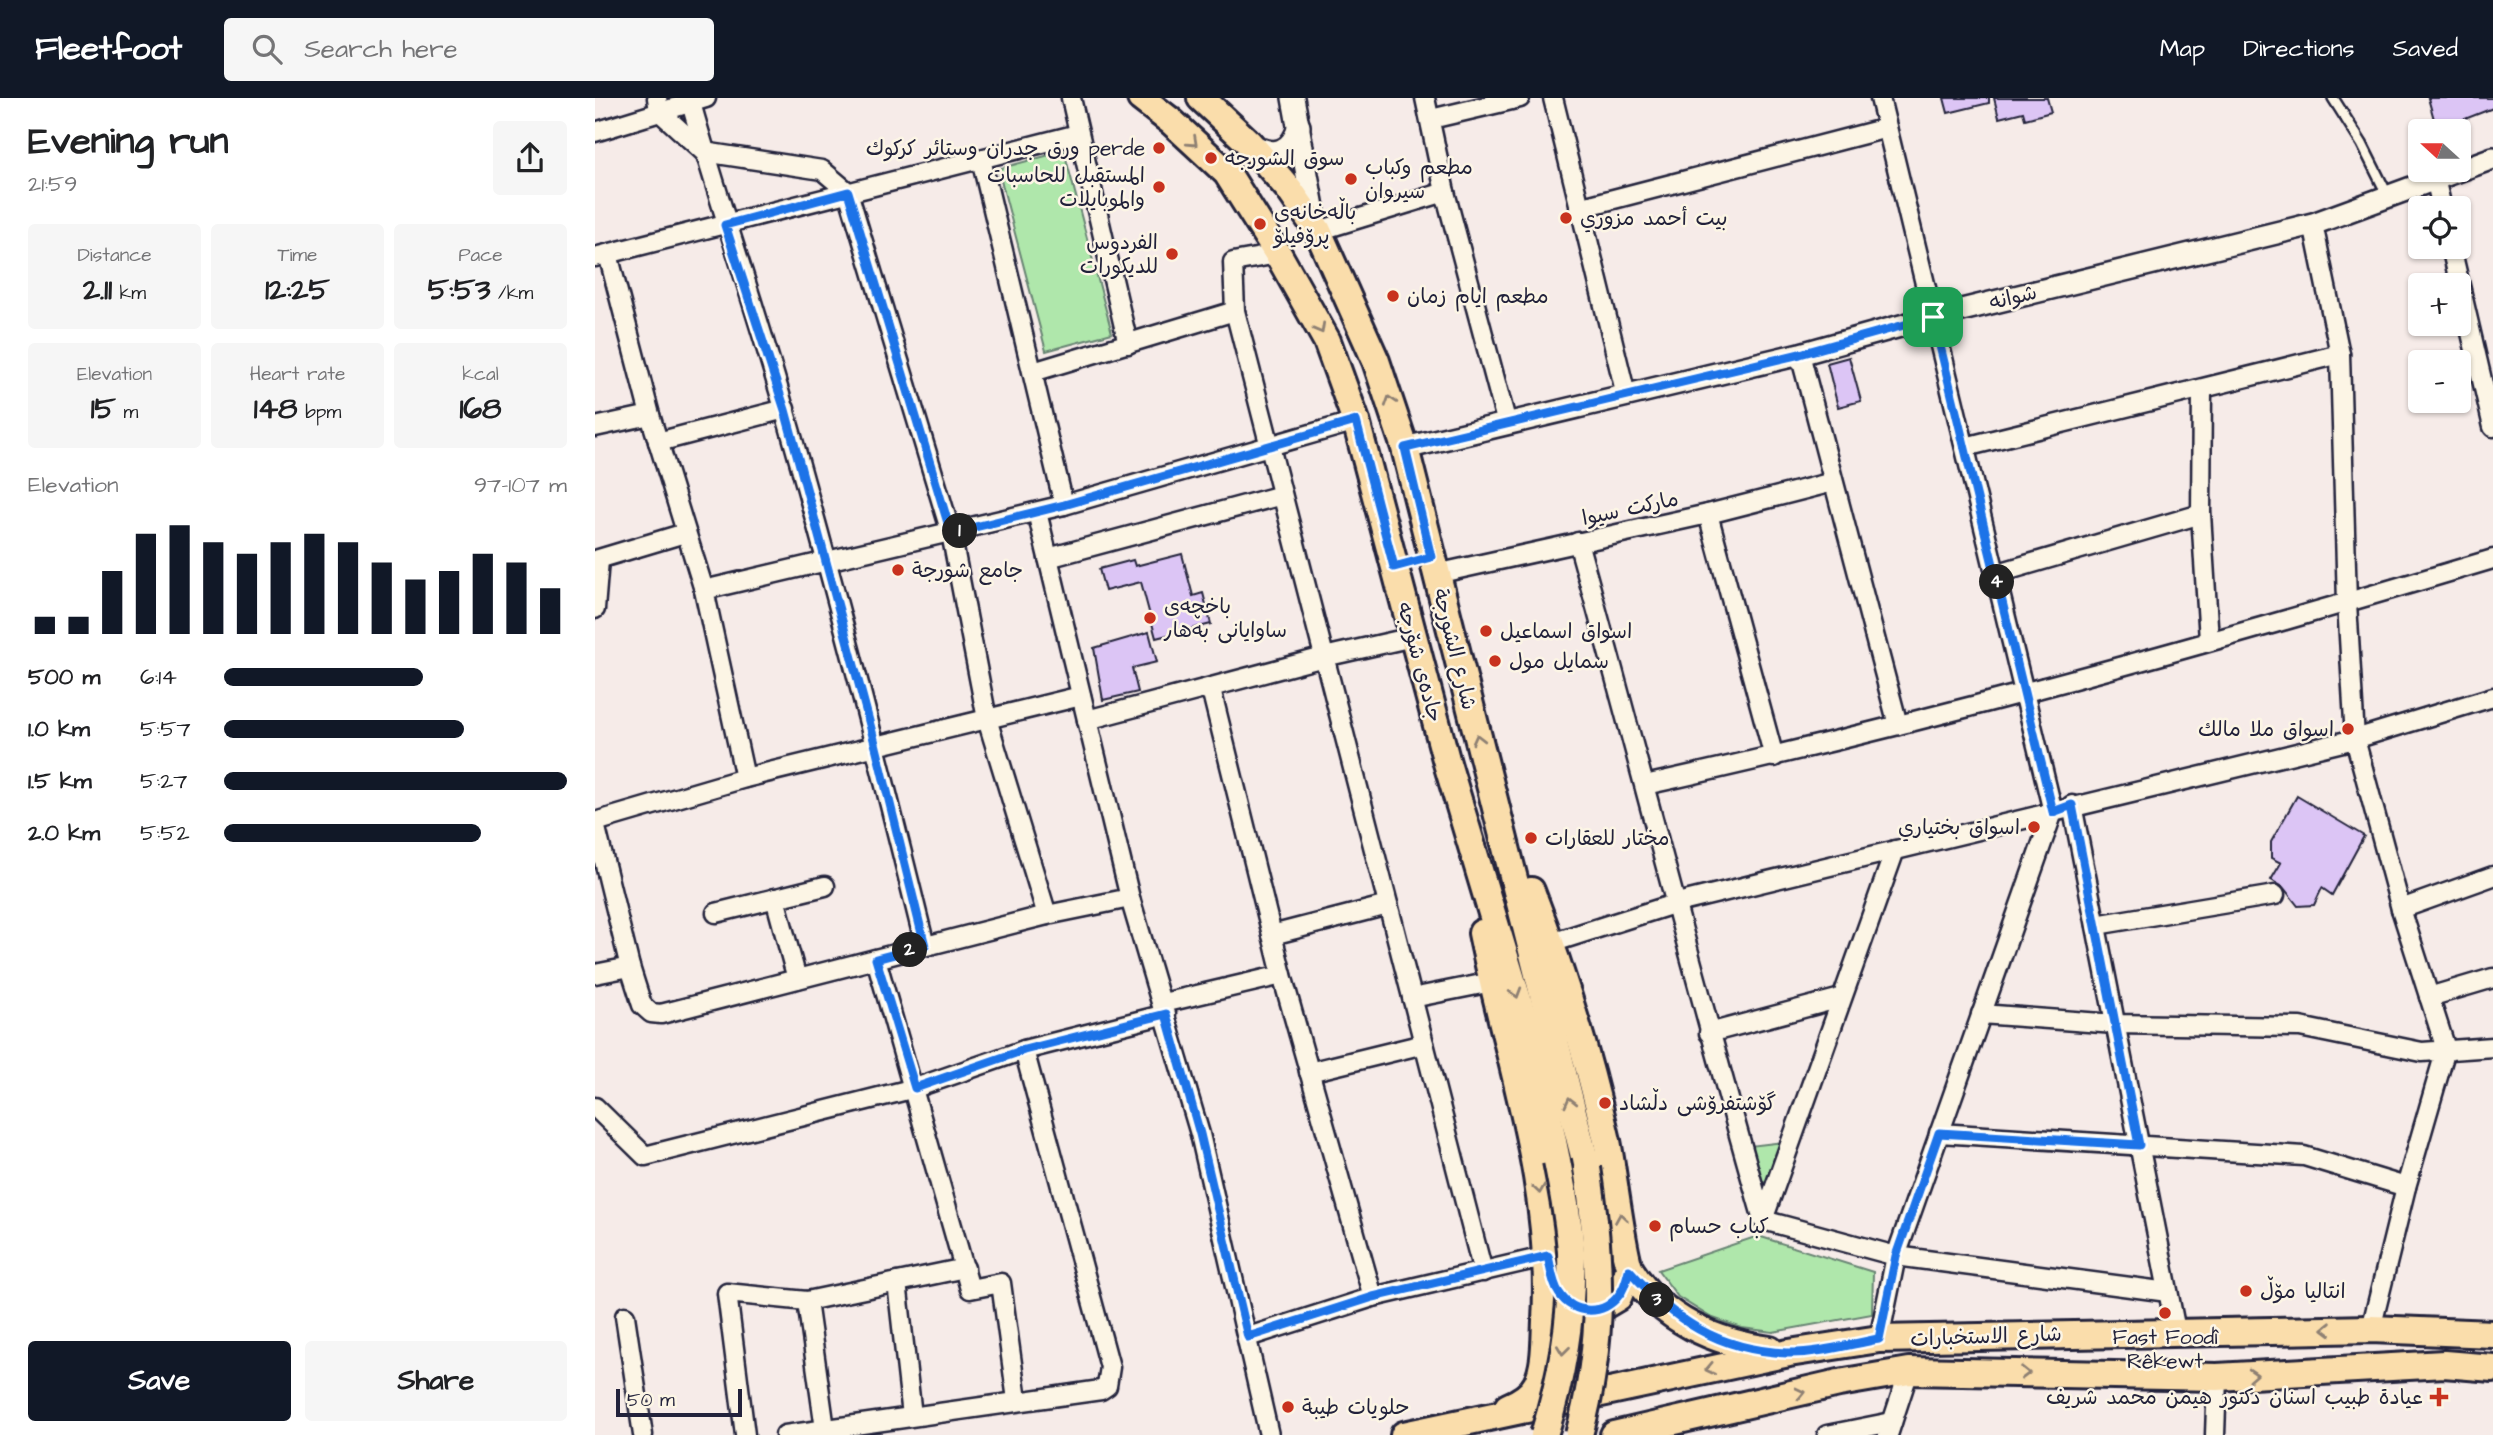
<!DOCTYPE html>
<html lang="en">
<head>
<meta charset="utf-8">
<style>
	body { margin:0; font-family:"Architects Daughter","Playpen Sans Arabic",sans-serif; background:#f6f6f6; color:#202124; height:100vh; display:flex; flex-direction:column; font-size:26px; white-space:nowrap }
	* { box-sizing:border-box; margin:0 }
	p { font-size:23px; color:#757577 }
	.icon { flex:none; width:38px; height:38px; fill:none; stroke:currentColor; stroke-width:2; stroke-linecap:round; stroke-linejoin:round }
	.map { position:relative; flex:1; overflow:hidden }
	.details { display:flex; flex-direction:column; background:#fff; width:595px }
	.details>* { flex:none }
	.needle { width:46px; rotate:291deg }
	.fabs { position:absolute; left:1813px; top:21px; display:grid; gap:14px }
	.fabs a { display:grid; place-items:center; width:63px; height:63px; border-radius:7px; background:#fff; box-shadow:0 2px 5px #0004; font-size:35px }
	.scale { position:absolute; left:21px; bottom:18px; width:126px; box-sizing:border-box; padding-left:7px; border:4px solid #22223b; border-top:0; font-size:19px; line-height:24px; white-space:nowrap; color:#22223b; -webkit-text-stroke:5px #fcf5e5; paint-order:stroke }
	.pin { position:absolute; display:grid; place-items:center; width:60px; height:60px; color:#fff; margin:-30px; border-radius:14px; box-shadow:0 4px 10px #0006 }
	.km { position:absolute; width:35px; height:35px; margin:-18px; border-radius:50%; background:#222; color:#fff; font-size:19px; line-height:35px; text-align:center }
	.round { display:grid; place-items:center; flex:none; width:74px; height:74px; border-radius:7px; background:#f6f6f6 }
	.head { display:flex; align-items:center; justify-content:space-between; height:119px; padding:0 28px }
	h1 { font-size:38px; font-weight:800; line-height:52px }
	.figures { display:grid; grid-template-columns:repeat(3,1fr); gap:10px; height:119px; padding:7px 28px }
	.figures div { display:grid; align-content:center; border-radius:7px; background:#f6f6f6; text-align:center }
	.figures b { font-size:30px; font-weight:800 }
	.figures small { font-size:19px; font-weight:400 }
	.figures p { font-size:19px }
	.chart { height:196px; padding:14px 28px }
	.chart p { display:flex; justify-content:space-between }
	.chart svg { width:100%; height:126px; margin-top:7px; stroke:#111827; stroke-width:6 }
	.action { display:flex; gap:14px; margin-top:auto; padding:14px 28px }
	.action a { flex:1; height:80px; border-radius:7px; background:#111827; color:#fff; font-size:28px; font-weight:800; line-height:80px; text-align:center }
	.action a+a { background:#f6f6f6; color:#202124 }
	ul { padding:0 28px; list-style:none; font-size:23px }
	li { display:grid; grid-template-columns:112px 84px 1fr; align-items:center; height:52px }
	li i { height:18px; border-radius:9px; background:#111827 }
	header { display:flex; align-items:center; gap:42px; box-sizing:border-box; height:98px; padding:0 35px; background:#111827; color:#fff }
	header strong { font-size:33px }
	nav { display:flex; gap:38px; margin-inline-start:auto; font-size:24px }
	.search { width:490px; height:63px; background:#f6f6f6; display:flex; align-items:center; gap:18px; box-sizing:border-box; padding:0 24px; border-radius:7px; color:#757577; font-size:26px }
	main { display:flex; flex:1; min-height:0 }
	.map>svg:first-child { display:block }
	.green { fill:#afe7ab; stroke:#688473; stroke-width:2 }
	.building { fill:#dcc5f5; stroke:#22223b; stroke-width:2 }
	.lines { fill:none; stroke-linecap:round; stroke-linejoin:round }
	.service-casing { stroke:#22223b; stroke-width:14 }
	.minor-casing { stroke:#22223b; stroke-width:23 }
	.tertiary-casing { stroke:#22223b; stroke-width:26 }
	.primary-casing { stroke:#22223b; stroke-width:32 }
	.service { stroke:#fcf5e5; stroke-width:9 }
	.minor { stroke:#fcf5e5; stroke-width:18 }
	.tertiary { stroke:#fcf5e5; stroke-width:21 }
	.primary { stroke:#faddab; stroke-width:26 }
	.primary-bridge-casing { stroke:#22223b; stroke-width:32; stroke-linecap:butt }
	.primary-bridge { stroke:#faddab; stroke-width:26 }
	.oneway { stroke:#8e8073 }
	.route-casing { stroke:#fff; stroke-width:14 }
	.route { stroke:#1a73e8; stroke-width:9 }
	.poi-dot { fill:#c8321e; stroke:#fcf5e5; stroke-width:2.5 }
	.labels { text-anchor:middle; stroke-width:5; stroke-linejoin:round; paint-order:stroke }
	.poi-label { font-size:21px; fill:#22223b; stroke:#fcf5e5; text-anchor:start }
	.street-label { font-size:21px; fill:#22223b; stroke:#fcf5e5 }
</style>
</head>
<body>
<header>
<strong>Fleetfoot</strong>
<div class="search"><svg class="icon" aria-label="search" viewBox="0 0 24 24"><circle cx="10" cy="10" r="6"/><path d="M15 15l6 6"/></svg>Search here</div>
<nav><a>Map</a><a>Directions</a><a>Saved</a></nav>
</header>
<main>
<section class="details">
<div class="head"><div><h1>Evening run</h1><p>21:59</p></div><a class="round"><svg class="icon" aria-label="share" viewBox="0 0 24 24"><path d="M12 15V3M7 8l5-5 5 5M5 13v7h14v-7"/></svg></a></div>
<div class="figures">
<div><p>Distance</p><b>2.11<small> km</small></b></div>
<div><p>Time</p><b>12:25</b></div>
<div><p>Pace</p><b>5:53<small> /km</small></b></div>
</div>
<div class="figures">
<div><p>Elevation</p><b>15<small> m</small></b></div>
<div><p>Heart rate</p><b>148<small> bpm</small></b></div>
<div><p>kcal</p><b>168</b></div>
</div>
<div class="chart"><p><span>Elevation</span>97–107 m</p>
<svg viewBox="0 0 160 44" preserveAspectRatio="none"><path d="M5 44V38M15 44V38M25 44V22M35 44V9M45 44V6M55 44V12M65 44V16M75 44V12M85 44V9M95 44V12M105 44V19M115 44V25M125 44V22M135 44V16M145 44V19M155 44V28"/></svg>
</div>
<ul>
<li><b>500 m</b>6:14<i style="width:58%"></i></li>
<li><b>1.0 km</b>5:57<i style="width:70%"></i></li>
<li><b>1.5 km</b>5:27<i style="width:100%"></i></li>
<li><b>2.0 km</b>5:52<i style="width:75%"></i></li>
</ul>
<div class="action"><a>Save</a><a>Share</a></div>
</section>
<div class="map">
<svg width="1898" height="1337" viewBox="0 0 1898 1337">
	<rect width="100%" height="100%" fill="#f6ebe8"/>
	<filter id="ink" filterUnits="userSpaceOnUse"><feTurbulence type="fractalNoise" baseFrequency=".0143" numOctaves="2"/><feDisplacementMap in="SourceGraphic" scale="14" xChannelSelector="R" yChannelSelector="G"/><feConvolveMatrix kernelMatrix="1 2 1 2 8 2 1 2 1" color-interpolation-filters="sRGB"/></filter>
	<g filter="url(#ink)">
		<!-- green -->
		<g class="green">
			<path d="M469,53L517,235L451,253L403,71Z"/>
			<path d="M1189,1044L1167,1097L1154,1048Z"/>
			<path d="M1163,1138L1278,1174L1277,1216L1178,1234L1147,1230L1115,1219L1083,1199L1063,1172Z"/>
		</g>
		<!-- building -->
		<g class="building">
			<path d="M1349,0H1394V5L1353,15Z"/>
			<path d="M1399,0H1452L1456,14L1430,21L1428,14L1404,20Z"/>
			<path d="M1833,0H1898V10L1842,32Z"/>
			<path d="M1254,259L1266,303L1243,309L1232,265Z"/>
			<path d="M587,456L598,498L608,495L616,526L561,540L546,484L510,493L504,471L538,462L540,468Z"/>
			<path d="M554,534L562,564L537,570L543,594L508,602L499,550Z"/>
			<path d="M1702,698L1769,738L1737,797L1727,790L1719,807L1703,808L1688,789L1676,782L1686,765L1676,760V744Z"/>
		</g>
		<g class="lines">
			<!-- service casing -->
			<g class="service-casing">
				<path id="service" d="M1738,0L1767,46L1793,98"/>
			</g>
			<!-- minor casing -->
			<g class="minor-casing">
				<g id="minor">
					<path d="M62,0L64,13L109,54L227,72L253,94L356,435L392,621L452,817"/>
					<path d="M476,0L533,246"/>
					<path d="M830,0L850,94L912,326"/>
					<path d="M958,0L1031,297"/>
					<path d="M96,5C125,109 161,210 190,314C241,491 286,669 330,848"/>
					<path d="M836,21L925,0"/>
					<path d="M0,34L111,0"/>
					<path d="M386,61L469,407"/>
					<path d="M1840,80L1847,110"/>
					<path d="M984,110L1292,30"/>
					<path d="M1718,126L1745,256L1752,505L1760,641L1806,811L1851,951L1811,1089L1776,1231"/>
					<path d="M723,133L850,94"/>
					<path d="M1856,149L1898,329"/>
					<path d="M13,156L55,317L109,492L150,680"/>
					<path d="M683,156L638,164L640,213L888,1174"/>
					<path d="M0,159L483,36"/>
					<path d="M1205,256L1303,627"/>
					<path d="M438,274L640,213"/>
					<path d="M1607,291L1606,416L1614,542"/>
					<path d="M0,329L55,317"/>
					<path d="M63,344L190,311"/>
					<path d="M1370,349L1745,256"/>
					<path d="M442,414L535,800L605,1036L674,1337"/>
					<path d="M1113,416L1179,659"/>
					<path d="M983,444C1046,670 1103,897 1168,1122"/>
					<path d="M453,460L687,397"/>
					<path d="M0,462L90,435"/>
					<path d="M841,476L1113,416L1238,384"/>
					<path d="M1400,476L1606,416"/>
					<path d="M109,492L469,407L761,323"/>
					<path d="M0,511L4,462"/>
					<path d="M616,591L687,877L778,1199"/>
					<path d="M492,622L729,559L818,539"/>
					<path d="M1050,687C1336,624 1618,545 1898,461"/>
					<path d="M1477,707L1581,1233"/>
					<path d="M0,724L150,680L486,598"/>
					<path d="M0,726L35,869L47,907L56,915L66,916L452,817L535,800"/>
					<path d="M180,800L202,881"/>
					<path d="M1806,811L1898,778"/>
					<path d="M121,815L230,788"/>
					<path d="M1501,827L1680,797"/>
					<path d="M677,837L793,807"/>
					<path d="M956,845L1082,805L1760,641L1898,599"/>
					<path d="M281,861L375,1191L406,1185L422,1302"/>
					<path d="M0,876L35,869"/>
					<path d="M1834,899L1898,880"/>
					<path d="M817,900L897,884"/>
					<path d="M568,905L687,877"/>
					<path d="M1386,916L1520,926L1705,929L1827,954L1898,949"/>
					<path d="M1114,935L1246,900"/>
					<path d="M714,974L829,946"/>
					<path d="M0,1009L50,1058L320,990L429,952L571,916"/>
					<path d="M1344,1035L1709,1058L1811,1089"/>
					<path d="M1168,1122L1301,1158L1573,1194"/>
					<path d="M1168,1122L1300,752"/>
					<path d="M302,1184L317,1318"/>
					<path d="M212,1203L230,1331"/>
					<path d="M30,1218L48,1337"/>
					<path d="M653,1239L778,1199L953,1158"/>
					<path d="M1284,1241L1301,1158L1458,714L1285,0"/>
					<path d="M150,1337L132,1195L212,1203L370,1170"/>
					<path d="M190,1337L506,1292L512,1288L515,1269L429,952"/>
					<path d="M1232,1337L1297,1324"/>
					<path d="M1293,1337L1314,1273"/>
					<path d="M1620,1337L1622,1279"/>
				</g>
			</g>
			<!-- tertiary casing -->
			<g class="tertiary-casing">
				<g id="tertiary">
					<path d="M698,0L722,131"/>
					<path d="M654,45C678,60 696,56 704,28"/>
					<path d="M810,350L1205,256L1338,219L1718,126L1898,60"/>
				</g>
			</g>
			<!-- primary casing -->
			<g class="primary-casing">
				<g id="primary">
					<path d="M546,0L577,24L632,75L683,156L732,243L761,323L852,665L943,969L962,1063"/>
					<path d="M606,0L654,45L694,91L723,133L781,263L810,350L992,1070"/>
					<path d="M936,793C967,873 993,959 1012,1043C1017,1066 1028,1161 1036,1173C1067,1222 1121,1245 1175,1252"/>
					<path d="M887,835C914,967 959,1086 951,1223C950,1243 951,1268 942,1286C936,1298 925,1304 913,1309"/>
					<path d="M961,1190L976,1207L1001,1212L1023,1199L1034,1172"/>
					<path d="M809,1337L1194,1255L1284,1241L1776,1231L1898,1236"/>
					<path d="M1019,1337L1244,1285L1314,1273L1622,1279L1849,1266L1898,1270"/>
				</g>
			</g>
			<!-- service -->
			<use href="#service" class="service"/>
			<!-- minor -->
			<use href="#minor" class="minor"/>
			<!-- tertiary -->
			<use href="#tertiary" class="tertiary"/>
			<!-- primary -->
			<use href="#primary" class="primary"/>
			<!-- primary-bridge casing -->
			<g class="primary-bridge-casing">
				<g id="primary-bridge">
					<path d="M949,1337C967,1279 978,1215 976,1154C974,1124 968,1093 962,1063"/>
					<path d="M984,1337C1009,1244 1007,1165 992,1070"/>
				</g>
			</g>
			<!-- primary-bridge -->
			<use href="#primary-bridge" class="primary-bridge"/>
		</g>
		<!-- one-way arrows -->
		<defs><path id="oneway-chevron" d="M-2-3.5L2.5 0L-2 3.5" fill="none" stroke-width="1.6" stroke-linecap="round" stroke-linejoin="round" transform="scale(1.75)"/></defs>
		<g class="oneway">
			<use href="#oneway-chevron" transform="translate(598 44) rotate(43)"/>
			<use href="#oneway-chevron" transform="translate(725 231) rotate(61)"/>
			<use href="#oneway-chevron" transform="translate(795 303) rotate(-108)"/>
			<use href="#oneway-chevron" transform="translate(883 641) rotate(-104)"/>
			<use href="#oneway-chevron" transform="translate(921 895) rotate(73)"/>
			<use href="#oneway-chevron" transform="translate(975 1004) rotate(-104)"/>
			<use href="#oneway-chevron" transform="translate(944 1091) rotate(82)"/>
			<use href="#oneway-chevron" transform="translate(1026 1120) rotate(-99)"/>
			<use href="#oneway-chevron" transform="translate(1732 1231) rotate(179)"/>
			<use href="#oneway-chevron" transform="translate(968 1252) rotate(97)"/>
			<use href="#oneway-chevron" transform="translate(1115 1271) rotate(168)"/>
			<use href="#oneway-chevron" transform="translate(1430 1275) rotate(1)"/>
			<use href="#oneway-chevron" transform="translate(1658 1277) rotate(-3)"/>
			<use href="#oneway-chevron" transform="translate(1205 1295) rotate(-13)"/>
		</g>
	</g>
	<g class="lines" filter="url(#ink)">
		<!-- route casing -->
		<g class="route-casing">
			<path id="route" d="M253,94L356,435L469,407L761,323L799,469L836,459L810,350L1205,256L1338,219L1458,714L1477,707L1544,1047L1344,1035L1301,1158L1284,1241C1255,1246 1222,1256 1192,1255C1122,1252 1079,1222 1034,1172C1032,1180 1030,1190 1024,1197C1009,1218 978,1217 964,1195C957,1185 956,1170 953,1158L778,1199L653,1239L605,1036L571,916L429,952L320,990L281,861L330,848L281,649L190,312L130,127Z"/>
		</g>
		<!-- route -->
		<use href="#route" class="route"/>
	</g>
	<!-- markers -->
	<g class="poi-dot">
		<circle cx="564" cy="50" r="7"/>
		<circle cx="616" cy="60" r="7"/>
		<circle cx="756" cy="81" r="7"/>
		<circle cx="564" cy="89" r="7"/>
		<circle cx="971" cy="120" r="7"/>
		<circle cx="665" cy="126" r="7"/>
		<circle cx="577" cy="156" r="7"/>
		<circle cx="798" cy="198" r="7"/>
		<circle cx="303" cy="472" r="7"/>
		<circle cx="555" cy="520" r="7"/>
		<circle cx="891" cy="533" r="7"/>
		<circle cx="900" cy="563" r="7"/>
		<circle cx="1753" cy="631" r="7"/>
		<circle cx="1439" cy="729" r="7"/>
		<circle cx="936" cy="740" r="7"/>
		<circle cx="1010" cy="1005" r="7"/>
		<circle cx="1060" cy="1128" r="7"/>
		<circle cx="1651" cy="1193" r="7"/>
		<circle cx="1570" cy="1215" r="7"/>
		<path d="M1840.5 1288.5h7v7h7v7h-7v7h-7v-7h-7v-7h7z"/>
		<circle cx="693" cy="1309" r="7"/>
	</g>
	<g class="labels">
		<!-- poi labels -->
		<g class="poi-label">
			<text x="550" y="57" text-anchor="end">ورق جدران وستائر كركوك perde</text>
			<text x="630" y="67">سوق الشورجه</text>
			<text x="770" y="76">مطعم وكباب<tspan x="770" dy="24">سيروان</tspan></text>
			<text x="550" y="84" text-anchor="end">المستقبل للحاسبات<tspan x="550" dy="24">والموبايلات</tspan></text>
			<text x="679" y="121">باڵەخانەی<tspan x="679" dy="24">پرۆفیلۆ</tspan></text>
			<text x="985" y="127">بيت أحمد مزوري</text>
			<text x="563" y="151" text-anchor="end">الفردوس<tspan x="563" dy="24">للديكورات</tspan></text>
			<text x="812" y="205">مطعم ايام زمان</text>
			<text x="317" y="479">جامع شورجة</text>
			<text x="569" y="515">باخچەی<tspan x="569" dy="24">ساوایانی بەهار</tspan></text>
			<text x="905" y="540">اسواق اسماعيل</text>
			<text x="914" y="570">سمايل مول</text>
			<text x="1739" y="638" text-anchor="end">اسواق ملا مالك</text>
			<text x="1425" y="736" text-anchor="end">اسواق بختياري</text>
			<text x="950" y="747">مختار للعقارات</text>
			<text x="1024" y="1012">گۆشتفرۆشی دڵشاد</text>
			<text x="1074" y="1135">كباب حسام</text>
			<text x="1665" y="1200">انتالیا مۆڵ</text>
			<text x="1570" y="1246" text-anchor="middle">Fast Foodî<tspan x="1570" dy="24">Rêkewt</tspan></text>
			<text x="1828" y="1306" text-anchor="end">عيادة طبيب اسنان دكتور هيمن محمد شريف</text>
			<text x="707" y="1316">حلويات طيبة</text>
		</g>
		<!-- street labels -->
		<g class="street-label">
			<text transform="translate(1418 199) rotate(-14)" y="7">شوانە</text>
			<text transform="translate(1035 410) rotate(-12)" y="7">مارکت سیوا</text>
			<text transform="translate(860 551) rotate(76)" y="7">شارع الشورجة</text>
			<text transform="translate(825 564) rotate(75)" y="7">جادەی شۆرجە</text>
			<text transform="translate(1391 1238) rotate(-2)" y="7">شارع الاستخبارات</text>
		</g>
	</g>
</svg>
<div class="fabs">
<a><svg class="needle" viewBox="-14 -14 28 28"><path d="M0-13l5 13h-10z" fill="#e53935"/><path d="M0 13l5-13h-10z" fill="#757577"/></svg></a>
<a><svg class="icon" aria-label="locate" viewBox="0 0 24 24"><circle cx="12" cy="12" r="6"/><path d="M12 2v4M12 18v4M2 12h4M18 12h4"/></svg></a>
<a>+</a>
<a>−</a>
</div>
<div class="scale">50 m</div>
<div class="pin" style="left:1338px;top:219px;background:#1e9e55"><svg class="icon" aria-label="arrive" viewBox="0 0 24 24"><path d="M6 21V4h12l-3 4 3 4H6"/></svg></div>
<b class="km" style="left:365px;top:433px">1</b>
<b class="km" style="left:315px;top:852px">2</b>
<b class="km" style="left:1062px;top:1202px">3</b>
<b class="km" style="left:1402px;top:484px">4</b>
</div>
</main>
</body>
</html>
